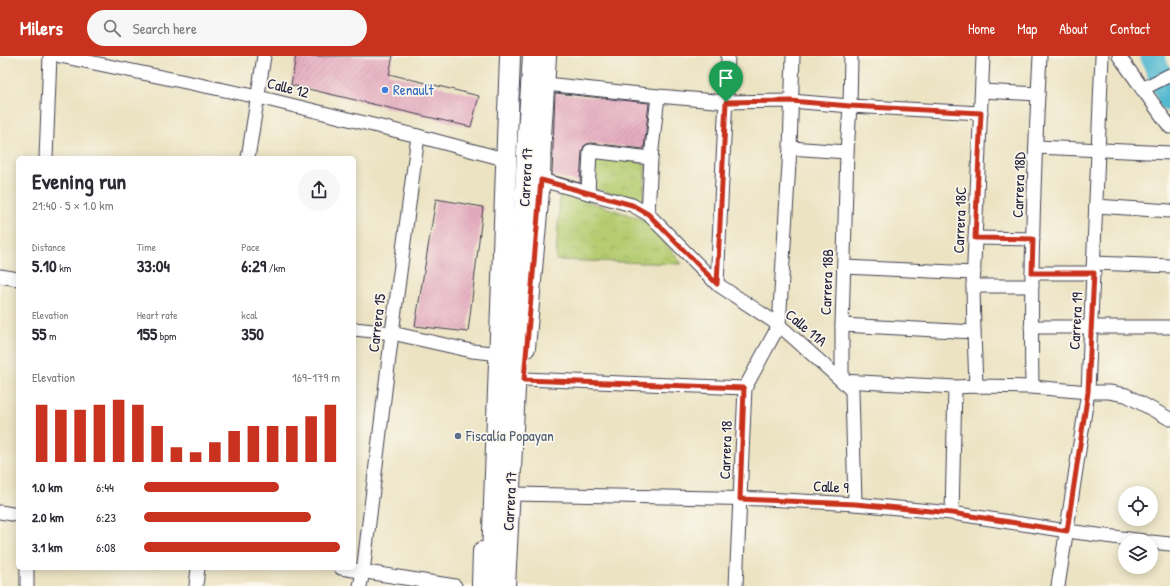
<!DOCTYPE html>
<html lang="en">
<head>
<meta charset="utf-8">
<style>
	body { margin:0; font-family:"Patrick Hand",sans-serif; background:#f7f7f7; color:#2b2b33; height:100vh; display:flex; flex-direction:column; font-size:15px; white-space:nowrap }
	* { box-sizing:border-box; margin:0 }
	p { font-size:13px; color:#7c7c81 }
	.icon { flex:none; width:22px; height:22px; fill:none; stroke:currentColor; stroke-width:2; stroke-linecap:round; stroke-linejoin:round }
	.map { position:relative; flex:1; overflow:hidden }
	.sheet { position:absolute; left:16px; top:100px; width:340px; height:414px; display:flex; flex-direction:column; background:#fff; border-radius:6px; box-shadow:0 2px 10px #0003 }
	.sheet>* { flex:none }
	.buttons { position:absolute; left:1118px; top:430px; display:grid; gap:8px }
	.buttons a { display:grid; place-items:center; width:40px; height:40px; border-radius:50%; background:#fff; box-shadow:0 2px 10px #0003; font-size:20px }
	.pin { position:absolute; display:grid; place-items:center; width:34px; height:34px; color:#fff; margin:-41px -17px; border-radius:50% 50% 50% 0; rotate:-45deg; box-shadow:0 0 4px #0007 }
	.pin .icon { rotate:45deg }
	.round { display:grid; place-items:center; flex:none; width:42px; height:42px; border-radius:21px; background:#f7f7f7 }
	.overview { display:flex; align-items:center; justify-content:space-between; height:68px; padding:0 16px }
	h1 { font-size:22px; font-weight:700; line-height:30px }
	.figures { display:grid; grid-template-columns:repeat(3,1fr); gap:6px; height:68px; padding:4px 16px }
	.figures div { display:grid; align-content:center }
	.figures b { font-size:17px; font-weight:700 }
	.figures small { font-size:11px; font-weight:400 }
	.figures p { font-size:11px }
	.chart { height:112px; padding:8px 16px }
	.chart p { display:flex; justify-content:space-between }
	.chart svg { width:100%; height:72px; margin-top:4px; stroke:#c8321e; stroke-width:6 }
	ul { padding:0 16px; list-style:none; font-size:13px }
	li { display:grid; grid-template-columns:64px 48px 1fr; align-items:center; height:30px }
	li i { height:10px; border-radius:5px; background:#c8321e }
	header { display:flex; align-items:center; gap:24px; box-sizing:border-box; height:56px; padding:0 20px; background:#c8321e; color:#fff }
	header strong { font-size:19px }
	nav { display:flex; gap:22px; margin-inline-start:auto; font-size:14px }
	.search { width:280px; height:36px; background:#f7f7f7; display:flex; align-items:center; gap:10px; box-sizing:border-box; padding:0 14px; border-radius:22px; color:#7c7c81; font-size:15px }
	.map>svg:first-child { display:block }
	.park { fill:url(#park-crowns); stroke:#6c7756 }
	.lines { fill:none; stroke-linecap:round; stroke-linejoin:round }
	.river { stroke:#52b9d0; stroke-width:24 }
	.building { fill:url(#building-hatch) }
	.minor-casing { stroke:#403f4f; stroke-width:15 }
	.secondary-casing { stroke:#403f4f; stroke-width:20 }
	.primary-casing { stroke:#403f4f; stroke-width:22 }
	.minor { stroke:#fff; stroke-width:13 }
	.secondary { stroke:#fff; stroke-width:18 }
	.primary { stroke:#fff; stroke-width:20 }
	.route-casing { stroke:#fff; stroke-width:8 }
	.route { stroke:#c8321e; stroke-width:5 }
	.shop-dot { fill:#3f7fe0; stroke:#fbf7ec; stroke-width:1.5 }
	.service-dot { fill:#5c6f8a; stroke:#fbf7ec; stroke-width:1.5 }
	.labels { text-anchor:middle; stroke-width:3.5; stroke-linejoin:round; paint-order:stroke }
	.street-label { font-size:15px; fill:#22223b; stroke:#fbf7ec }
	.shop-label { font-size:15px; fill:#366cbe; stroke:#fbf7ec; text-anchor:start }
	.service-label { font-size:15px; fill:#4e5e75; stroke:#fbf7ec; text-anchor:start }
</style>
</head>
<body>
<header>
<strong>Milers</strong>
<div class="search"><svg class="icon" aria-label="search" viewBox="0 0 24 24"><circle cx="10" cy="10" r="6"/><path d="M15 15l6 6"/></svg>Search here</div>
<nav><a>Home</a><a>Map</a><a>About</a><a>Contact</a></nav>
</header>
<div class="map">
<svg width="1170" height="530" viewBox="0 0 1170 530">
	<defs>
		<pattern id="park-crowns" width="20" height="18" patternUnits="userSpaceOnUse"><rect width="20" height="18" fill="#b5cc71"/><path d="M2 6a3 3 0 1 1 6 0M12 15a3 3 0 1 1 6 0" fill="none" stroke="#9baf63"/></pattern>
		<pattern id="building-hatch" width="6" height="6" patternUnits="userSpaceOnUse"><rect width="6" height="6" fill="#e5acc0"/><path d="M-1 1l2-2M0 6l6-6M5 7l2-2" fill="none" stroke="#c494a6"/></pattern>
	</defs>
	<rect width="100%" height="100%" fill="#fbf7ec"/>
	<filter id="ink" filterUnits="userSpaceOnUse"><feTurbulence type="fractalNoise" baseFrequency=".025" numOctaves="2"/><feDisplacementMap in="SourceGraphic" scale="8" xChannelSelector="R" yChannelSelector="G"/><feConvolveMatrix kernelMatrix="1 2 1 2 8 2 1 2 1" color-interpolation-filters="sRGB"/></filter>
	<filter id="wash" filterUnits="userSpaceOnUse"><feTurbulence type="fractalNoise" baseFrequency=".012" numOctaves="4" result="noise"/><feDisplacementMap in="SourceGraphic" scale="16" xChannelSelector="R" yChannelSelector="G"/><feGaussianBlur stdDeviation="0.9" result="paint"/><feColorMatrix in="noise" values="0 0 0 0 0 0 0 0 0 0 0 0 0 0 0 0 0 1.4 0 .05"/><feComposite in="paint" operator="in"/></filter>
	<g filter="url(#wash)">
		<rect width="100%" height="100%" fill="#ebe3c2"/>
		<!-- park -->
		<g class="park">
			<path d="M595,101L646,107L643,147L594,132Z"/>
			<path d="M560,136L647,165L682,208L556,204Z"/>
		</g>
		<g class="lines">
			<!-- river -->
			<path class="river" d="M1152,0L1170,44"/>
		</g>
		<g id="blocks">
			<!-- building -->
			<g class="building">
				<path d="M296,0H393L389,18L479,40L471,71L291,29Z"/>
				<path d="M555,37L649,47L644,93L591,87L587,88L584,90L582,95L580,127L552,119Z"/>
				<path d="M436,143L483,151L468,276L415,270Z"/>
			</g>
		</g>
	</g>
	<g filter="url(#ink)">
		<use href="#blocks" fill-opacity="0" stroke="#403f4f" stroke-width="1"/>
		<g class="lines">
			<!-- minor casing -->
			<g class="minor-casing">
				<g id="minor">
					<path d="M60,0L258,41L418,80L500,102L506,103"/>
					<path d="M851,0L850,50L847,96L842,269V325L852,335L855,448"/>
					<path d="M1119,0L1170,71"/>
					<path d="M546,28L658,40L726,46L791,45L850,50L981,57"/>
					<path d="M1142,33L1170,19"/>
					<path d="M982,35L1038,38"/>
					<path d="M1036,91L1170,97"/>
					<path d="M790,92L847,96"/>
					<path d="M46,102L50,0"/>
					<path d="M248,102L264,0"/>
					<path d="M541,124L632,149L648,158L717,228L779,269L842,325L955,331L976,330L1032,331L1088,336H1109L1126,339L1170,363"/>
					<path d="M588,137L590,95L651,102"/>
					<path d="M1096,150L1170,155"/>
					<path d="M648,158L651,102L658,40"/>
					<path d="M975,182L1033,183"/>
					<path d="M1094,207L1170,210"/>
					<path d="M844,211L974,217"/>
					<path d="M1032,217H1094"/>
					<path d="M0,220L18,223"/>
					<path d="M717,228L728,0"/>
					<path d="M973,230H1032"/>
					<path d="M842,269L974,276"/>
					<path d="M1031,271H1170"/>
					<path d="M354,273L392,277L472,295L492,297"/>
					<path d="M524,323L745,332"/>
					<path d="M976,330L974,276L973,230L983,0"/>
					<path d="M1032,331C1030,221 1034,110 1040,0"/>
					<path d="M514,438L766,443L855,448L952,457L1067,475L1144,485"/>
					<path d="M0,456L18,459"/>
					<path d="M952,457L955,331"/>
					<path d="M1151,486L1170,488"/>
					<path d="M341,512L455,530"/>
					<path d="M27,530V512"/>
					<path d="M196,530L198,512"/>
					<path d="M360,530L363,516L392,277L418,80"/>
					<path d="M736,530L745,332L779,269L790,92L793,0"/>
					<path d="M1058,530L1088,336L1102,0"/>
				</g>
			</g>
			<!-- secondary casing -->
			<g class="secondary-casing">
				<g id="secondary">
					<path d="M526,292L541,124L542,80L547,0"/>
					<path d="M481,530L482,495"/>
				</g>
			</g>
			<!-- primary casing -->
			<g class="primary-casing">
				<g id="primary">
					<path d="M491,530L510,0"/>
					<path d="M505,530L528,77L533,0"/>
				</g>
			</g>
			<!-- minor -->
			<use href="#minor" class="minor"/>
			<!-- secondary -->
			<use href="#secondary" class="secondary"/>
			<!-- primary -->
			<use href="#primary" class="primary"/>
		</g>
	</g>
	<g class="lines" filter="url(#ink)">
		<!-- route casing -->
		<g class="route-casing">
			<path id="route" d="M791,45L850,50L981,57L975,182L1033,183L1032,217H1094L1088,336L1067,475L952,457L855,448L740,443L744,332L524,324L541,124L632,149L648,158L717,228L726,46Z"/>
		</g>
		<!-- route -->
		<use href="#route" class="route"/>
	</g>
	<!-- markers -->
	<circle class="shop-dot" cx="385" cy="34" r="4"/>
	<circle class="service-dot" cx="458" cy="380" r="4"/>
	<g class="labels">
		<!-- street labels -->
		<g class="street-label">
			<text transform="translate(288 32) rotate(14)" y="5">Calle 12</text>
			<text transform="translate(526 121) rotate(-87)" y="5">Carrera 17</text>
			<text transform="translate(1019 129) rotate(-88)" y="5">Carrera 18D</text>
			<text transform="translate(960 164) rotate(-88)" y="5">Carrera 18C</text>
			<text transform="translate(827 226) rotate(-88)" y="5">Carrera 18B</text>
			<text transform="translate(1076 265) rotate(-87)" y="5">Carrera 19</text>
			<text transform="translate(377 267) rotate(-83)" y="5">Carrera 15</text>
			<text transform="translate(806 272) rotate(40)" y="5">Calle 11A</text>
			<text transform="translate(726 394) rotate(-88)" y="5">Carrera 18</text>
			<text transform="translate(831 431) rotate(3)" y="5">Calle 9</text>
			<text transform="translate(510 445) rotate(-87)" y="5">Carrera 17</text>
		</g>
		<!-- shop labels -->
		<g class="shop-label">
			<text x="393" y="39">Renault</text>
		</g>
		<!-- service labels -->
		<g class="service-label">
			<text x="466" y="385">Fiscalía Popayan</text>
		</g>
	</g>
</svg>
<div class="buttons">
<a><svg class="icon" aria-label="locate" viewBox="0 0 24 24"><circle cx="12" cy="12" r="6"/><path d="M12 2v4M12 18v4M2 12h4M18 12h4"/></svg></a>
<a><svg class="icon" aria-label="layers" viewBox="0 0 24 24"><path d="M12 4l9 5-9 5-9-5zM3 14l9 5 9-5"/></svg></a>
</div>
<div class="pin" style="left:726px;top:46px;background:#1e9e55"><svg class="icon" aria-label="arrive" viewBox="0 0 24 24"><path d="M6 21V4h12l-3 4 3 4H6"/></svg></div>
<section class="sheet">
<div class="overview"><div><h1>Evening run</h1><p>21:40 · 5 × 1.0 km</p></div><a class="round"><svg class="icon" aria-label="share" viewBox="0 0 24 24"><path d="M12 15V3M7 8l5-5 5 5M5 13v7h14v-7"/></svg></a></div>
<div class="figures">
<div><p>Distance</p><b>5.10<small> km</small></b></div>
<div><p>Time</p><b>33:04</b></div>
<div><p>Pace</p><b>6:29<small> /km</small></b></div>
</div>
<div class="figures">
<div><p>Elevation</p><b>55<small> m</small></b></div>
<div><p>Heart rate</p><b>155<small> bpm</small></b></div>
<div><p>kcal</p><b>350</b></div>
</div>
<div class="chart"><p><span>Elevation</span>169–179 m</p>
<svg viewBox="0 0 160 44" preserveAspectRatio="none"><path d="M5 44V9M15 44V12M25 44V12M35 44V9M45 44V6M55 44V9M65 44V22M75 44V35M85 44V38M95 44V32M105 44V25M115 44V22M125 44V22M135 44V22M145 44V16M155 44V9"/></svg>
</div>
<ul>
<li><b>1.0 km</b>6:44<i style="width:69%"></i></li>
<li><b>2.0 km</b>6:23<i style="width:85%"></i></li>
<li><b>3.1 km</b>6:08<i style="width:100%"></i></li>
</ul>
</section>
</div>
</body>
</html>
